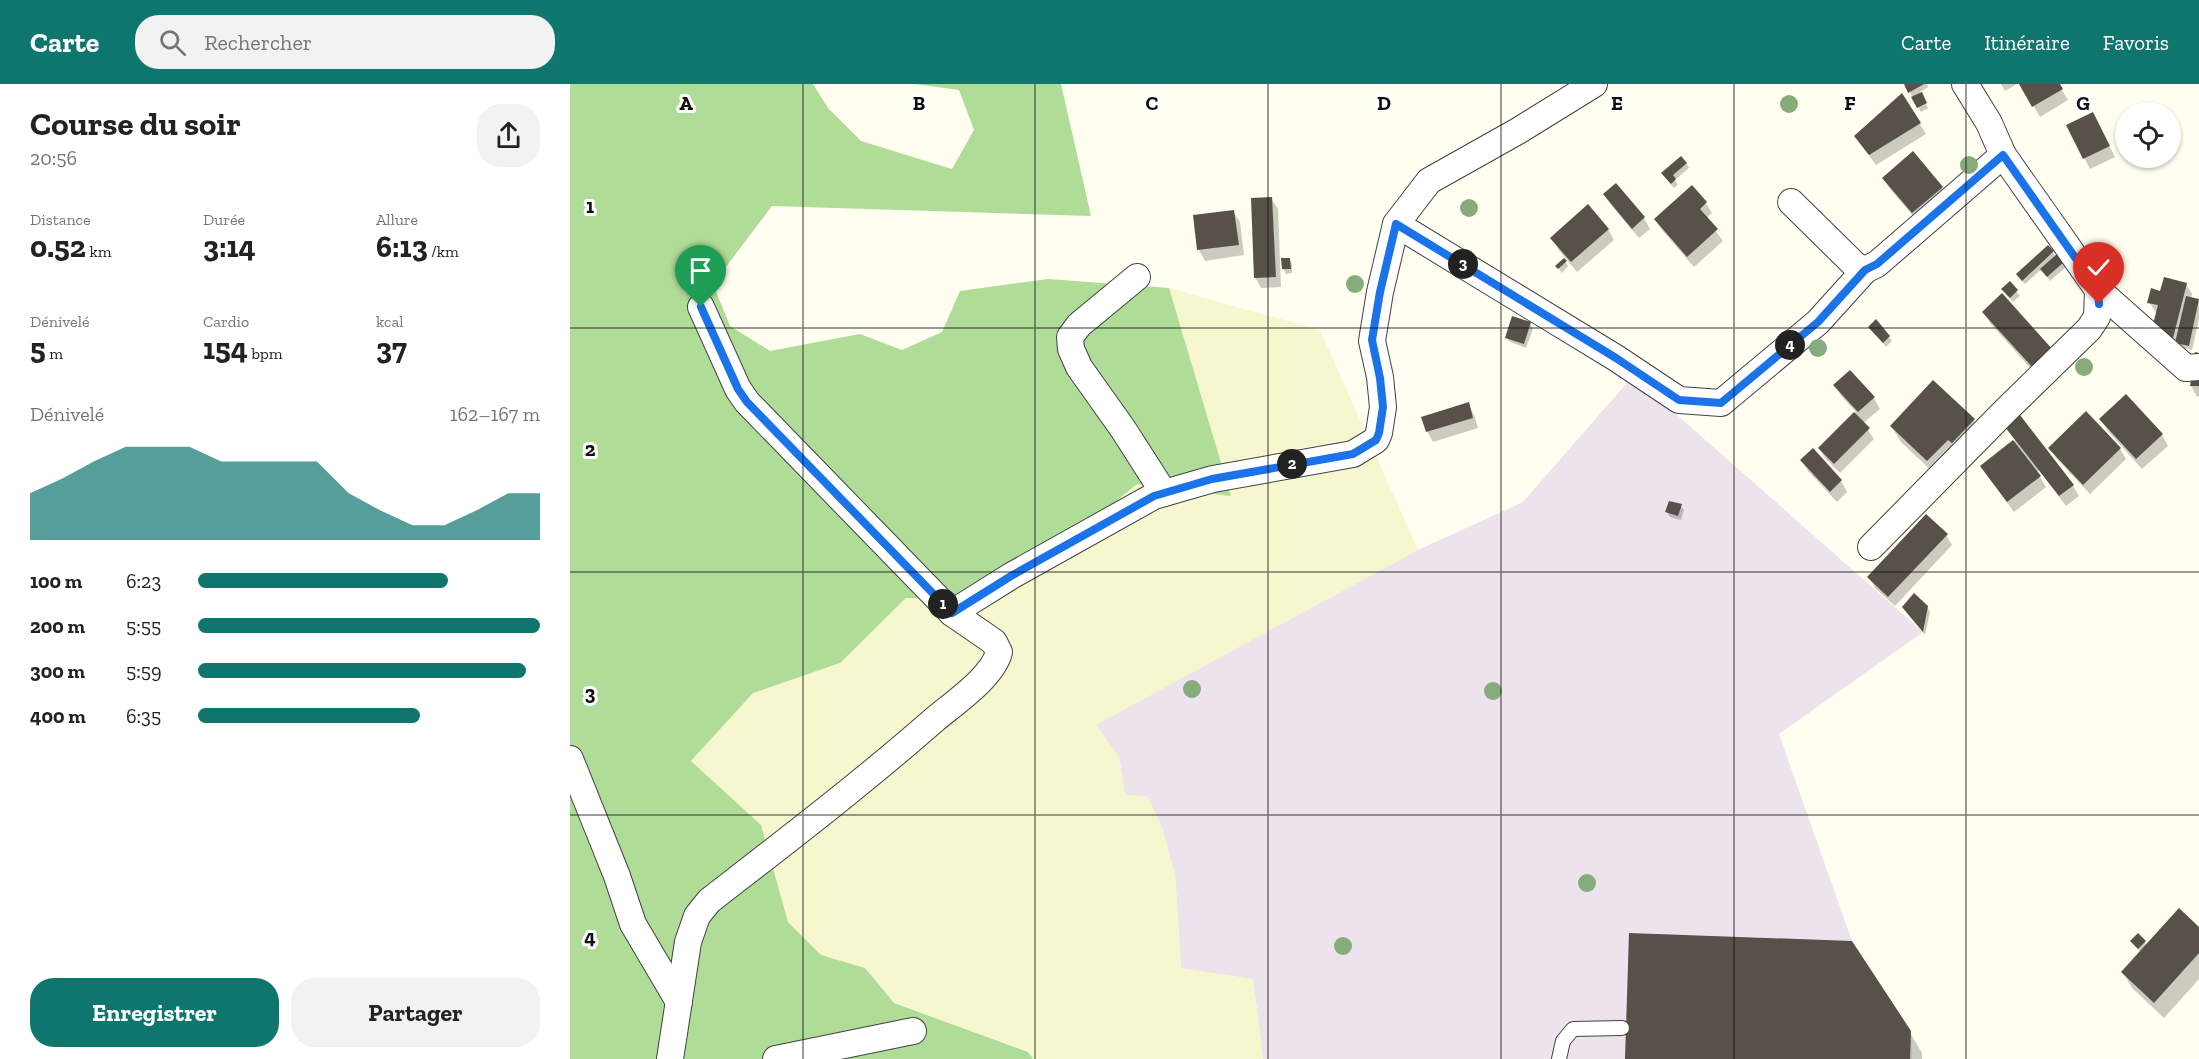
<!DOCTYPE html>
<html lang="fr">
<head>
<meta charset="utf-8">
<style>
	body { margin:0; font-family:"Zilla Slab",serif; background:#f2f2f2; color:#222; height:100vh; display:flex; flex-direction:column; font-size:22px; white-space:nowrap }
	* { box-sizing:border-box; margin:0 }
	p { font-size:20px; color:#767676 }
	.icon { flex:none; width:33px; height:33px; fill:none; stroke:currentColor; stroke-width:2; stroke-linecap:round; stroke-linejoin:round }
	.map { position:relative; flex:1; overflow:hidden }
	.details { display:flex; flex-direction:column; background:#fff; width:570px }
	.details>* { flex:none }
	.controls { position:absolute; left:1545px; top:18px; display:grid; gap:12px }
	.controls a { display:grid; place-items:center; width:66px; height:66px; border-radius:50%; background:#fff; box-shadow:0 2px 4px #0004; font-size:30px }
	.pin { position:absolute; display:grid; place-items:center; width:51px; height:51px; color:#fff; margin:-62px -26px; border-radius:50% 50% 50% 0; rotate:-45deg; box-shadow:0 0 6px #0007 }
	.pin .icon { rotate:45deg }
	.km { position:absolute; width:30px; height:30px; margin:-15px; border-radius:50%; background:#222; color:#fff; font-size:16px; line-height:30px; text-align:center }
	.round { display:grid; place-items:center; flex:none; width:63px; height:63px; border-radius:24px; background:#f2f2f2 }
	.headline { display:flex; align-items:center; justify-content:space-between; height:102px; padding:0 30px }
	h1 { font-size:33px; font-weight:800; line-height:45px }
	.metrics { display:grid; grid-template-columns:repeat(3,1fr); gap:9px; height:102px; padding:6px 30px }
	.metrics div { display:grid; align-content:center }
	.metrics b { font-size:30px; font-weight:800 }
	.metrics small { font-size:16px; font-weight:400 }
	.metrics p { font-size:16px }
	.chart { height:168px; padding:12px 30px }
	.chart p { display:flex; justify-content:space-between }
	.chart svg { width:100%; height:108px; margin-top:6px; fill:#0f766e; opacity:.7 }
	.cta { display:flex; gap:12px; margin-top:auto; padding:12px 30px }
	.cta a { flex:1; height:69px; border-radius:24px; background:#0f766e; color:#fff; font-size:24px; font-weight:800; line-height:69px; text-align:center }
	.cta a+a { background:#f2f2f2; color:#222 }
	ul { padding:0 30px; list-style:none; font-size:20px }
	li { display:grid; grid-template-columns:96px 72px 1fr; align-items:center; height:45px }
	li i { height:15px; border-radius:8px; background:#0f766e }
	header { display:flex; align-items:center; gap:36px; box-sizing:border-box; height:84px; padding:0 30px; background:#0f766e; color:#fff }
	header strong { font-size:28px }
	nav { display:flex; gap:33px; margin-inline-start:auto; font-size:21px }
	.search { width:420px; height:54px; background:#f2f2f2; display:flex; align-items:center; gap:15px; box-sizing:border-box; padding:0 21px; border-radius:24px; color:#767676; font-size:22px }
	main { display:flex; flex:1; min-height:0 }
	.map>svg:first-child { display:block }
	.industrial { fill:#ede3ed }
	.farmland { fill:#f6f6cf }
	.forest { fill:#afdd97 }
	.shadow { fill:#0003 }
	.building { fill:#58514a }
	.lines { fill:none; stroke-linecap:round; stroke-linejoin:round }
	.lane-casing { stroke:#424242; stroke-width:16 }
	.street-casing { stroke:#424242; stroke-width:28 }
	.lane { stroke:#fff; stroke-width:14 }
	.street { stroke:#fff; stroke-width:26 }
	.tree { fill:#87ac7b }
	.route-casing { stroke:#fff; stroke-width:12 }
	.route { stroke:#1a73e8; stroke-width:8 }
	.grid { fill:none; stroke:#0f0f0f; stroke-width:1.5; stroke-opacity:0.55 }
	.grid-label { font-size:20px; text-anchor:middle; font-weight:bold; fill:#0f0f0f; stroke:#fff; stroke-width:6; stroke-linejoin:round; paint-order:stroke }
</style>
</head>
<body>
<header>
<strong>Carte</strong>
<div class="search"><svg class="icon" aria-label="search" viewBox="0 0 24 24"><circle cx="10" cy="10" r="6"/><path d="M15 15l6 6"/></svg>Rechercher</div>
<nav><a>Carte</a><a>Itinéraire</a><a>Favoris</a></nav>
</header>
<main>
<section class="details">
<div class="headline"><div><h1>Course du soir</h1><p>20:56</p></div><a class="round"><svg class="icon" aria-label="share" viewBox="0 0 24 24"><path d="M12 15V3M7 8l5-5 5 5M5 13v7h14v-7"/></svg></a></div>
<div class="metrics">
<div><p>Distance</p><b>0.52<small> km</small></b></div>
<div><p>Durée</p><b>3:14</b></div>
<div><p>Allure</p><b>6:13<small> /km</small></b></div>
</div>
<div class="metrics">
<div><p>Dénivelé</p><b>5<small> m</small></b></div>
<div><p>Cardio</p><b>154<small> bpm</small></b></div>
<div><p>kcal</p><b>37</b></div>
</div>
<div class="chart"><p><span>Dénivelé</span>162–167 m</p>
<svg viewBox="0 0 160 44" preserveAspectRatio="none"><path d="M0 44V25L10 19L20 12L30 6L40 6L50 6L60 12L70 12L80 12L90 12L100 25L110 32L120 38L130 38L140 32L150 25L160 25V44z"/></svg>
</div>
<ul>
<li><b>100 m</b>6:23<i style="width:73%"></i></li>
<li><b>200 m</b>5:55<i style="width:100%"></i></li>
<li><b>300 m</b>5:59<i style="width:96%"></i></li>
<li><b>400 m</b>6:35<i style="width:65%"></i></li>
</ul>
<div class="cta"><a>Enregistrer</a><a>Partager</a></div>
</section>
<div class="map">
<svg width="1629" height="975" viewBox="0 0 1629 975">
	<rect width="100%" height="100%" fill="#fffef0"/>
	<!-- industrial -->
	<path class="industrial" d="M1063,292L1353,548L1209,650L1282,857L1341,947L1342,975H693L683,895L611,885L605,790L555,711L549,673L525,640L848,466L953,418Z"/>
	<!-- farmland -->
	<path class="farmland" d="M599,204L750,246L848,466L526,641L549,673L555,711L577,712L592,743L605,790L611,884L683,895L693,975H463L458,967L324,919L295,884L251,871L218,838L191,741L121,677L183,609L270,579L336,514H429L567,400L661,411Z"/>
	<!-- forest -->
	<path class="forest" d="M0,0H243L258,24L291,57L382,85L404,46L389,6L345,0H491L521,132L202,122L143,200L160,242L200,267L290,250L332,266L372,248L390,207L478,195L599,204L661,412L567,400L429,514H336L270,579L183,609L121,677L191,741L218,838L251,871L295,884L324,919L458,968L463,975H0Z"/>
	<!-- shadow -->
	<g class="shadow">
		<path d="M1335,0H1357L1358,3L1350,8L1358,24L1351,28Z"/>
		<path d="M1431,0H1447L1435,7Z"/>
		<path d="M1451,0H1488L1498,16L1470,33Z"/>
		<path d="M1350,40L1356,50L1306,81L1292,62Z"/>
		<path d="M1528,40L1545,73L1520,85L1498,42Z"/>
		<path d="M1116,79L1119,84L1105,96L1108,101L1104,104L1096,94Z"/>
		<path d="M1314,95L1372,103L1378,114L1349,139L1320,105Z"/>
		<path d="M1045,101L1074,134L1080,145L1069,154L1041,121L1034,110Z"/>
		<path d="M701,114L708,125L711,203L691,204L685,193Z"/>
		<path d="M1136,119L1142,129L1136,134L1153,157L1124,183L1092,146L1085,136Z"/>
		<path d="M663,128L670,138L674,171L635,177L629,166L624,133Z"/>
		<path d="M1038,145L1044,156L1007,188L988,165L982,154Z"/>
		<path d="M1482,168L1496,183L1480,197L1472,185L1455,200L1451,196Z"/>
		<path d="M719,175L722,180V189L716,190L713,185Z"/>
		<path d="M994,176L998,182L992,189L987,182Z"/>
		<path d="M1440,199L1450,212L1443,218L1436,210Z"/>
		<path d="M1616,200L1622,210L1621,215L1629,216V235L1622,266L1609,263L1607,270L1587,230L1579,218L1591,209Z"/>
		<path d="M1432,212L1470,295L1420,239L1414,228Z"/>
		<path d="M960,240L963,245L956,264L940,258L937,253Z"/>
		<path d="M1300,243L1319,253L1322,257L1316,263Z"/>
		<path d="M1626,270L1629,271V312L1627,313L1621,302Z"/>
		<path d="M1265,301L1304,314L1310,325L1293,339L1304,355L1270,389L1255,374L1249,364L1286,328L1271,312Z"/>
		<path d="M898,320L904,331L908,344L863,358L857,347Z"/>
		<path d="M1531,335L1592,351L1598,362L1572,385L1537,346Z"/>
		<path d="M1403,336L1413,352L1367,392L1331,358L1322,343Z"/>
		<path d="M1437,343L1503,402L1509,412L1496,422L1469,386L1467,388L1476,403L1444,428L1411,383L1445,356Z"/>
		<path d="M1480,364L1550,365L1556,375L1520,410L1486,374Z"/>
		<path d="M1243,366L1271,397L1277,408L1267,418L1238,387L1232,376Z"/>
		<path d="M1111,422L1114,426L1111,436L1100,433L1097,428Z"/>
		<path d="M1376,451L1382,461L1325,522L1305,504L1299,493Z"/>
		<path d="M1357,523L1360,528L1355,551L1336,528Z"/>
		<path d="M1629,845V895L1594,934L1562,904L1553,888L1571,869L1561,857L1574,858L1577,862Z"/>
		<path d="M1339,947L1352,969V975H1057Z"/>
	</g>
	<!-- building -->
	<g class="building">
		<path d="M1334,0H1354L1338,9Z"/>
		<path d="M1449,0H1490L1493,5L1462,23Z"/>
		<path d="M1352,8L1357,19L1347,24L1341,13Z"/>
		<path d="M1332,9L1351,39L1299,71L1284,52Z"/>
		<path d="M1523,28L1540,62L1513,75L1496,41Z"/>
		<path d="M1343,67L1373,103L1342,129L1312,94Z"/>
		<path d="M1111,72L1117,79L1103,91L1106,95L1101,100L1091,89Z"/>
		<path d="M1046,99L1075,133L1062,145L1033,110Z"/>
		<path d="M1122,101L1137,118L1130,125L1148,145L1117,173L1084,135Z"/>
		<path d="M702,113L706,193L684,194L681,114Z"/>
		<path d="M1018,120L1039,145L1001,178L980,154Z"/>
		<path d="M664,126L669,161L627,166L623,131Z"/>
		<path d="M1478,161L1484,167L1452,197L1446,190Z"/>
		<path d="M1487,170L1494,178L1477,193L1470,185Z"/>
		<path d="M711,174H720L721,185H712Z"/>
		<path d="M994,174L997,177L988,185L985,182Z"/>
		<path d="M1594,193L1617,199L1601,262L1583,240L1588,221L1577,219L1581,204L1590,207Z"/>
		<path d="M1440,197L1448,206L1440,214L1431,205Z"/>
		<path d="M1432,209L1484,267L1464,285L1412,228Z"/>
		<path d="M1616,212L1629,215L1619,262L1605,259Z"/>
		<path d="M942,232L961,238L954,260L935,254Z"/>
		<path d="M1306,235L1320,252L1313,259L1298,243Z"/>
		<path d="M1625,268L1629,269V302H1620Z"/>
		<path d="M1280,286L1305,313L1288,328L1263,301Z"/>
		<path d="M1363,296L1405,335L1382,359L1378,356L1357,377L1320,342Z"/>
		<path d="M1556,310L1593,350L1566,375L1529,335Z"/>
		<path d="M899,318L903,334L856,348L851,333Z"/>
		<path d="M1516,327L1551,364L1513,401L1478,364Z"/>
		<path d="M1284,328L1300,344L1264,380L1248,364Z"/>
		<path d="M1450,331L1504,401L1489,412L1435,343Z"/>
		<path d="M1443,356L1471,392L1437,418L1410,382Z"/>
		<path d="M1243,364L1272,396L1260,408L1230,376Z"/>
		<path d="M1099,417L1112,420L1108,432L1095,428Z"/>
		<path d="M1356,430L1378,450L1318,513L1297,493Z"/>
		<path d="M1344,509L1358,522L1353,548L1332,523Z"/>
		<path d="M1609,824L1629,843V869L1584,919L1551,888Z"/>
		<path d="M1059,849L1282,857L1341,947L1340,975H1055Z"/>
		<path d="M1568,849L1576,857L1568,865L1560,857Z"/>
	</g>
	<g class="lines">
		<!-- lane casing -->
		<g class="lane-casing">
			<path id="lane" d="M989,975L993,957L1003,945L1052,944"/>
		</g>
		<!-- street casing -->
		<g class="street-casing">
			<g id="street">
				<path d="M1221,118L1286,182L1295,186L1307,180L1433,71"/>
				<path d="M826,140L1046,274L1109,316L1151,319L1248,238L1295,186"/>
				<path d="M567,193L509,241L500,253L501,265L509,283L553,345L594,409"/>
				<path d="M1528,206L1616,284L1629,283"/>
				<path d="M131,223L168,305L177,318L382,529"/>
				<path d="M1301,463L1434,328L1519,245L1527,233L1528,206L1433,71L1419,39L1395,0"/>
				<path d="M0,675L47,792L63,840L109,918"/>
				<path d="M100,975L118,858L127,832L139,817C215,758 291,700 364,636C384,619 423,593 429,568L424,558L382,529L441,492L584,412L643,395L783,370L806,356L809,349L813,323L810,293L802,257L810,208L826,140L859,97L948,47L1024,0"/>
				<path d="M206,975L343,947"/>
			</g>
		</g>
		<!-- lane -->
		<use href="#lane" class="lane"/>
		<!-- street -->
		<use href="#street" class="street"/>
	</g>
	<!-- trees -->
	<g class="tree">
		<circle cx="1219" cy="20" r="9"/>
		<circle cx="1399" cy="81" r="9"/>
		<circle cx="899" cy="124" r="9"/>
		<circle cx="785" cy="200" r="9"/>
		<circle cx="1248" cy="264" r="9"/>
		<circle cx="1514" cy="283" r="9"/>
		<circle cx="622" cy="605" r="9"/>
		<circle cx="923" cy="607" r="9"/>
		<circle cx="1017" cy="799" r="9"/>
		<circle cx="773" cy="862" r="9"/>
	</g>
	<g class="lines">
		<!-- route casing -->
		<g class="route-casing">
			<path id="route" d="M131,223L168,305L177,318L382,529L441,492L584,412L642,395L783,370L806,356L809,349L813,323L810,294L802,256L810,208L826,140L1046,274L1109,316L1151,319L1248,238L1295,186L1307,180L1433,71L1528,206L1529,220"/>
		</g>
		<!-- route -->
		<use href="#route" class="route"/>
	</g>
	<!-- grid -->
	<path class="grid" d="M233,0V975M465,0V975M698,0V975M931,0V975M1164,0V975M1396,0V975M0,244H1629M0,488H1629M0,731H1629"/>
	<g class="grid-label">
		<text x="116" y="26">A</text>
		<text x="349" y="26">B</text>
		<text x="582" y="26">C</text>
		<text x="814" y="26">D</text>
		<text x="1047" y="26">E</text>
		<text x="1280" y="26">F</text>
		<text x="1513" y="26">G</text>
		<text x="20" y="129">1</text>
		<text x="20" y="372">2</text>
		<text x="20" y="616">3</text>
		<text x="20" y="860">4</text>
	</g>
</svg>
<div class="controls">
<a><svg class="icon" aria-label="locate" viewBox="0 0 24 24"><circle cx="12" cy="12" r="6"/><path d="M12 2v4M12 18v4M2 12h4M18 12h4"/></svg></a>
</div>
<div class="pin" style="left:131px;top:223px;background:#1e9e55"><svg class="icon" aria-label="arrive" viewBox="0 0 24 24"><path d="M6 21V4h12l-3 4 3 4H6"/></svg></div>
<div class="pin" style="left:1529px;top:220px;background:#d93025"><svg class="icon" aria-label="check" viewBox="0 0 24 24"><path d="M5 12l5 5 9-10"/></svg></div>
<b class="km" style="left:373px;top:520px">1</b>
<b class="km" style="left:722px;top:380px">2</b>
<b class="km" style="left:893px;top:180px">3</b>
<b class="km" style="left:1220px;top:261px">4</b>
</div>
</main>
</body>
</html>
